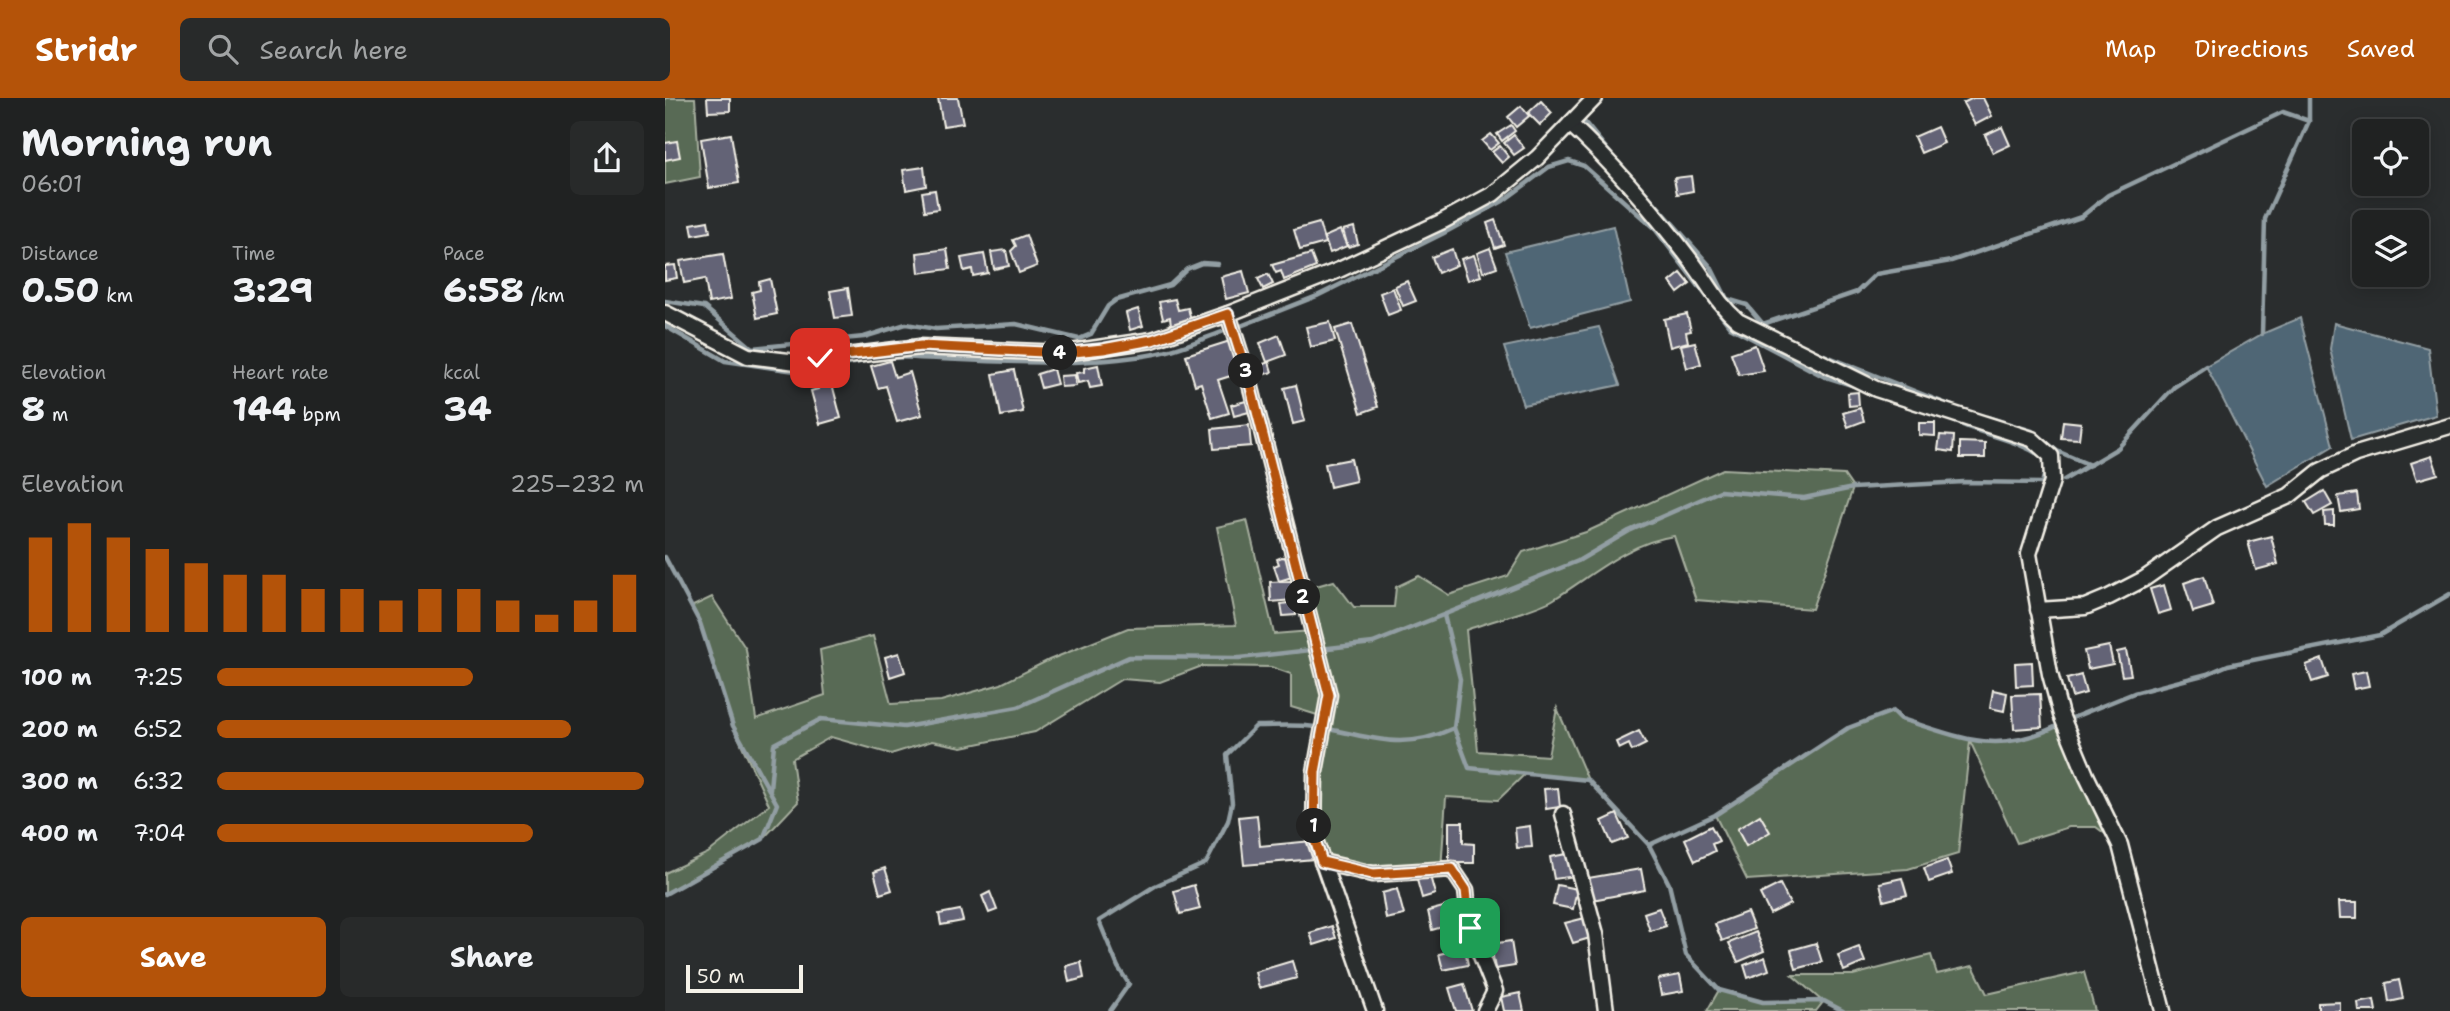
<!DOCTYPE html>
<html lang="en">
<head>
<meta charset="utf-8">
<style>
	body { margin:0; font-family:"Shantell Sans",sans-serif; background:#282a2a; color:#f1f3f6; height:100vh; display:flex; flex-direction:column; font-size:26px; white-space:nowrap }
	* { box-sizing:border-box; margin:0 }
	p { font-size:23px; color:#a2a4a5 }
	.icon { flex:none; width:38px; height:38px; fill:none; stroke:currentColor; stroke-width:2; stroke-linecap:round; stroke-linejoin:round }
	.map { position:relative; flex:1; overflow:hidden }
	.drawer { display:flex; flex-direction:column; background:#202222; width:665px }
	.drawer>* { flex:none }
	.controls { position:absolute; left:1687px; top:21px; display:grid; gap:14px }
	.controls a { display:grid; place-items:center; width:77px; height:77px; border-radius:10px; background:#202222; box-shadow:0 4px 18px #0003,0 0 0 2px #3d3f40; font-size:35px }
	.scale { position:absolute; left:21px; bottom:18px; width:117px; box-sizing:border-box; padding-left:7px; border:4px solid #f4f1e8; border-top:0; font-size:19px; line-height:24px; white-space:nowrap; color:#f4f1e8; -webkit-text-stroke:5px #2a2d2e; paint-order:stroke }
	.pin { position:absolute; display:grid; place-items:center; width:60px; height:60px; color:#fff; margin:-30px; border-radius:14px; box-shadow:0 4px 10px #0006 }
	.km { position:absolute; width:35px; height:35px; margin:-18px; border-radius:50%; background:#222; color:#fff; font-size:19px; line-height:35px; text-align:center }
	.round { display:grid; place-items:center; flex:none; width:74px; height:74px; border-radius:10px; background:#282a2a }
	.headline { display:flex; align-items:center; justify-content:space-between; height:119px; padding:0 21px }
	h1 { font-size:38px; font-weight:700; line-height:52px }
	.stats { display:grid; grid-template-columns:repeat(3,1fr); gap:10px; height:119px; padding:7px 21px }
	.stats div { display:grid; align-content:center }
	.stats b { font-size:35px; font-weight:700 }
	.stats small { font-size:19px; font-weight:400 }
	.stats p { font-size:19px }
	.chart { height:196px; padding:14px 21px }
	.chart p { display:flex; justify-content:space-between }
	.chart svg { width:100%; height:126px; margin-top:7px; stroke:#b45309; stroke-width:6 }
	.button { display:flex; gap:14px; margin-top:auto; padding:14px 21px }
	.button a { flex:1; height:80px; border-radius:10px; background:#b45309; color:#fff; font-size:28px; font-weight:700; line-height:80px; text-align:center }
	.button a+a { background:#282a2a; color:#f1f3f6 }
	ul { padding:0 21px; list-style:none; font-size:23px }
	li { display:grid; grid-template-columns:112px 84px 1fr; align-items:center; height:52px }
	li i { height:18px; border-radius:9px; background:#b45309 }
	header { display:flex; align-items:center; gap:42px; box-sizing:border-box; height:98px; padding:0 35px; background:#b45309; color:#fff }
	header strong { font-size:33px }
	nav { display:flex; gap:38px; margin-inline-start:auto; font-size:24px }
	.search { width:490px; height:63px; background:#282a2a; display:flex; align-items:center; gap:18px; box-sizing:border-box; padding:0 24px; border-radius:10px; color:#a2a4a5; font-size:26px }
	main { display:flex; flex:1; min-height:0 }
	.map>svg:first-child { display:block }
	.green { fill:#596b55; stroke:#a6ae9e; stroke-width:2 }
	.water { fill:#506675; stroke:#929ea3; stroke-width:2 }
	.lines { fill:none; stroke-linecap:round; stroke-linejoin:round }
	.stream { stroke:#929ea3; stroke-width:4.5 }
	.building { fill:#636476; stroke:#f4f1e8; stroke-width:2 }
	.minor-casing { stroke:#f4f1e8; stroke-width:19 }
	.minor { stroke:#2a2d2e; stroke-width:14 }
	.route-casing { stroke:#fff; stroke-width:14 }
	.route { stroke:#b45309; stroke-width:9 }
</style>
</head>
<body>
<header>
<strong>Stridr</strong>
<div class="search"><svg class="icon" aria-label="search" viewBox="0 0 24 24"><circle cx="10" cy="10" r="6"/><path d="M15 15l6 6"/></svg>Search here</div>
<nav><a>Map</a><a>Directions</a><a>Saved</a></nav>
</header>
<main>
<section class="drawer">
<div class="headline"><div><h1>Morning run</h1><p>06:01</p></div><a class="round"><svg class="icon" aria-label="share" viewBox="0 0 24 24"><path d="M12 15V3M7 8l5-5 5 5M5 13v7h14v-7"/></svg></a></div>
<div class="stats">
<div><p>Distance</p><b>0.50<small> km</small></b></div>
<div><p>Time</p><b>3:29</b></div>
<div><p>Pace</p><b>6:58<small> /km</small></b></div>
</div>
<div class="stats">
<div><p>Elevation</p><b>8<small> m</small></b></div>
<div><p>Heart rate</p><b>144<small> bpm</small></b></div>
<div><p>kcal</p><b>34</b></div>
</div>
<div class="chart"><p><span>Elevation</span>225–232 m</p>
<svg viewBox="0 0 160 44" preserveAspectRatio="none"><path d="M5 44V11M15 44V6M25 44V11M35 44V15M45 44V20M55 44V24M65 44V24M75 44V29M85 44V29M95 44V33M105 44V29M115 44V29M125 44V33M135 44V38M145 44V33M155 44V24"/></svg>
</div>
<ul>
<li><b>100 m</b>7:25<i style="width:60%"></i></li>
<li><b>200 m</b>6:52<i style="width:83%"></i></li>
<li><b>300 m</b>6:32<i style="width:100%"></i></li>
<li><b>400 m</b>7:04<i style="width:74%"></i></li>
</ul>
<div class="button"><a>Save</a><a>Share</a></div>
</section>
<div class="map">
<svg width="1785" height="913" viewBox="0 0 1785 913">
	<rect width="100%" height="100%" fill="#2a2d2e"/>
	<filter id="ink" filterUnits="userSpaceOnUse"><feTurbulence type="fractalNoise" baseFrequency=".0143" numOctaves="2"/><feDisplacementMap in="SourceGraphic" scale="14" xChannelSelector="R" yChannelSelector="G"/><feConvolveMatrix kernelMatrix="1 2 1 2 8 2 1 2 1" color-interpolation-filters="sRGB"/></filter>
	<g filter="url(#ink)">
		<!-- green -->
		<g class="green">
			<path d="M0,0H30L35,79L0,86Z"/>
			<path d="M1058,371L1179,377L1188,390L1147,511L1031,502L1009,438C962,445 928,477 889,501C872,512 824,523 801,532L813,653L883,658L892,610L923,682L860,676L833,702L781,699L776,772L708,776L657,764L649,739L659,619L626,609V576L606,569L537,568L495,584L457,581L370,634L297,649L267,643L226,656L166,639L127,661L133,704L98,741L0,796V775L43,755L104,707L68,628L35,525L26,509L47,499L81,551L91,621L160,597L155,552L208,538L226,606L276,603L336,586L384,562L463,530L571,527L552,429L582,422L609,536L646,533L637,492L669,483L689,509H729L731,489L754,478L784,497L843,478L858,454L921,434Z"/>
			<path d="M1228,613L1236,621C1300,640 1331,659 1396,626L1455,747L1431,729H1404L1352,745L1305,643L1293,756L1243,771L1082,782L1050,717L1183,630Z"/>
			<path d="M1266,857L1272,876L1308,868L1322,896L1419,874L1430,913H1178L1159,903L1151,913H1042L1054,892L1098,904L1157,903L1127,877H1188Z"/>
		</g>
		<!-- water -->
		<g class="water">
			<path d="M948,128L965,204L865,230L840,154Z"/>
			<path d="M1635,220L1668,348L1602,388L1541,268L1597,236Z"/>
			<path d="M1669,225L1763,250L1771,317L1686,342L1665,251Z"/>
			<path d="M934,229L955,287L858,307L839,249Z"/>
		</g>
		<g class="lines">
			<!-- stream -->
			<g class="stream">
				<path d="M917,21L949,60"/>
				<path d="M974,87L1046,169L1062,201L1082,207L1098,226L1192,194L1211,176L1286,163L1416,119L1443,97L1618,14L1644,23"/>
				<path d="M0,203L39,209L87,250L199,239L241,226L271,231L351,226L414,241L426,236L443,208L451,202L505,187L522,171L537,165L553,166"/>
				<path d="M0,228L60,263L137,274L205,262"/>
				<path d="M573,229L652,198L777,136L838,103L884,69L904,63L919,68L990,131L1065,229L1158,278L1193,289"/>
				<path d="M1597,236L1600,121L1644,23V0"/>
				<path d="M1149,253L1287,308"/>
				<path d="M227,259C314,262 404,271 490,256C513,252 535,242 557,234"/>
				<path d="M1230,304L1252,311"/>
				<path d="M1322,319L1367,333L1392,353L1425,367"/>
				<path d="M1399,382L1453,350L1509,289L1541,268"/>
				<path d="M0,459L35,525L68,628L112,706L98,741L0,796"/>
				<path d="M1402,622L1469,595L1542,576L1563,567L1715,537L1785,496"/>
				<path d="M789,630L804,670L923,682L984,747L1004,786L1021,857L1054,892L1098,904L1159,903L1178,913"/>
				<path d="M105,691L109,646L156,621L239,629L353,609L464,559L575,560L708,545L913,463L964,433L1055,393L1139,400L1188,390L1299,384L1377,385L1381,371L1378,359C1346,338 1315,338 1283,320"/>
				<path d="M984,747L1050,717L1183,630L1228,613L1236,621C1300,640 1331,659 1396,626"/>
				<path d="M445,913L464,886L453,869L434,823L490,788L541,765L563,723L567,705L562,657L591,628C608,628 624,627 641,628C698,633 729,658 789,630L795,581L779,517"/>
			</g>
		</g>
		<!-- building -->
		<g class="building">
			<path d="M42,0H65V13L43,14Z"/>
			<path d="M273,0H293L298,25L278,28Z"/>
			<path d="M1308,0H1318L1327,18L1310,27L1298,5Z"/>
			<path d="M876,3L887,15L875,27L863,15Z"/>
			<path d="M856,8L864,18L851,29L843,19Z"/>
			<path d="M846,27L850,33L837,43L832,36Z"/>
			<path d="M1272,29L1279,45L1256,55L1249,39Z"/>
			<path d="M1337,29L1345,47L1328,55L1320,37Z"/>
			<path d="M66,36L74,85L44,90L36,41Z"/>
			<path d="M826,36L834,45L825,52L817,43Z"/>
			<path d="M849,37L859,50L849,57L839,45Z"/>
			<path d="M12,43L15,59L0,62V45Z"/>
			<path d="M835,48L844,59L837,65L827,54Z"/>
			<path d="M259,69L261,88L241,92L238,72Z"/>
			<path d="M1026,78L1028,93L1012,96L1009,80Z"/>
			<path d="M270,92L273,111L260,113L257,94Z"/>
			<path d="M830,122L839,147L830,150L822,125Z"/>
			<path d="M43,123L45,134L28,137L26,126Z"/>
			<path d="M654,125L660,145L635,152L629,132Z"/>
			<path d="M689,129L693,146L683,149L678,132Z"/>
			<path d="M675,132L682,148L665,155L659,139Z"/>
			<path d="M361,137L372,168L354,175L346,153L351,148L348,142Z"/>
			<path d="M825,150L832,169L818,174L812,155Z"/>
			<path d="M282,151L285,171L254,175L252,155Z"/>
			<path d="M787,151L792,167L773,175L767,159Z"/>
			<path d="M341,152L344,168L329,171L326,154Z"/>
			<path d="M58,156L66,201L44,205L40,181L19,185L15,163Z"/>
			<path d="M319,156L323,175L308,178L307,171L299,173L296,160Z"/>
			<path d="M646,156L651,169L619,182L616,173L611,175L607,167Z"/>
			<path d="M809,157L816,178L803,182L796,161Z"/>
			<path d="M10,167L12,180L0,182V168Z"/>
			<path d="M578,173L584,195L561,201L556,179Z"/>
			<path d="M1016,175L1025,186L1013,195L1005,184Z"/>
			<path d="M603,176L608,186L598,191L593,181Z"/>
			<path d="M105,181L112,216L92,220L87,194L95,192L94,184Z"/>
			<path d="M742,183L751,203L738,208L730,188Z"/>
			<path d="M183,190L187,218L170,220L165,193Z"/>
			<path d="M728,190L736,212L723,217L715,195Z"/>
			<path d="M510,201L513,212L523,210L526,222L506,227L505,219L498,221L494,204Z"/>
			<path d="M473,211L478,228L465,232L461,215Z"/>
			<path d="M1022,216L1026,233L1021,234L1023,244L1005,249L999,221Z"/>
			<path d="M665,224L670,243L646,249L641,229Z"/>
			<path d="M687,226L713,309L696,315L670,231Z"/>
			<path d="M614,237L621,257L602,264L595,245Z"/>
			<path d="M568,242L578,274L553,282L564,315L547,320L536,285L530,287L521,257Z"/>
			<path d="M1030,244L1036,266L1022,270L1016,247Z"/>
			<path d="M1090,247L1099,273L1074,277L1066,255Z"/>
			<path d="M225,263L230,279L245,274L257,317L232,324L221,288L213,290L206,268Z"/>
			<path d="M604,264L607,274L586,280L584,271Z"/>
			<path d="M433,267L437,288L425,290L423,283L413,285L411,275L419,274V270Z"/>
			<path d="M388,271L392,286L376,290L372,276Z"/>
			<path d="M349,272L358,314L336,318L328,276Z"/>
			<path d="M410,277L411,288L396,289L395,278Z"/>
			<path d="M166,282L176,320L155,326L146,293L153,291L152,286Z"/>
			<path d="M631,287L640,323L628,326L619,290Z"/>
			<path d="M1193,294L1194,307L1184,308L1183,295Z"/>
			<path d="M581,303L584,314L569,318L566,307Z"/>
			<path d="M1195,310L1199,323L1183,329L1178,315Z"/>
			<path d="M1398,323L1416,325L1414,341L1396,340Z"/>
			<path d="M1254,325H1270V338L1254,337Z"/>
			<path d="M584,327L586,348L549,351L547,331Z"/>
			<path d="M1275,337L1289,338L1288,354L1273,352Z"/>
			<path d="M1295,344L1320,345V360H1295Z"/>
			<path d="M1767,358L1773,376L1752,382L1746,365Z"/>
			<path d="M686,361L691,383L665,389L660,366Z"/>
			<path d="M1659,393L1667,407L1649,417L1641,404Z"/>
			<path d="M1692,395L1694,411L1676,414L1673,398Z"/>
			<path d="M1669,413V427H1660L1659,414Z"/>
			<path d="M1606,438L1613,466L1591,472L1583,444Z"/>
			<path d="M617,459L622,460L627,479L614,483L609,468L614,466L612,461Z"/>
			<path d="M1539,478L1548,508L1528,514L1519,485Z"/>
			<path d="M627,483L628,502L606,504L605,484Z"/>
			<path d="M1499,487L1506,512L1493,516L1485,491Z"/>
			<path d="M630,504L631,517L618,518L616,506Z"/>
			<path d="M1444,548L1448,566L1423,571L1419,553Z"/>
			<path d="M1461,552L1466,577L1457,578L1452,554Z"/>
			<path d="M234,555L240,574L225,579L220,559Z"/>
			<path d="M1657,561L1663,579L1647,584L1641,567Z"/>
			<path d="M1367,564L1368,587L1351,588L1350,565Z"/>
			<path d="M1701,573L1704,588L1689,591L1686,576Z"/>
			<path d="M1416,577L1421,595L1407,599L1402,581Z"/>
			<path d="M1328,592L1342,595L1339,613L1325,610Z"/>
			<path d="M1375,596L1377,629L1349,631L1347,597Z"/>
			<path d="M974,633L981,646L967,653L964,646L954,651L951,644Z"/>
			<path d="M893,690L895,709L881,711L879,691Z"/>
			<path d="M952,716L963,740L947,746L937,723Z"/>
			<path d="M592,717L595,748L647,743L649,761L579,767L574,719Z"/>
			<path d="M1095,717L1105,734L1081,748L1072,731Z"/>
			<path d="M784,724H798V745L809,746V765H784Z"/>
			<path d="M865,728L867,749L852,750L850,730Z"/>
			<path d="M1046,728L1054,743L1047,746L1050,753L1030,763L1020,741Z"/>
			<path d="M907,755L911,778L889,781L885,759Z"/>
			<path d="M1282,762L1287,776L1264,784L1259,770Z"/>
			<path d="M220,770L227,792L215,796L209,774Z"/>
			<path d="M976,771L980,792L927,802L923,780Z"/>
			<path d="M765,778L770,796L757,800L752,782Z"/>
			<path d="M1237,780L1242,797L1219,803L1215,785Z"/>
			<path d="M1115,786L1125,806L1105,816L1095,796Z"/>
			<path d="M529,787L535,811L515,816L509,793Z"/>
			<path d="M892,787L912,791L908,811L888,807Z"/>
			<path d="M732,791L739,817L721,821L717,795Z"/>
			<path d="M325,794L332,812L324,815L317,798Z"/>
			<path d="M1674,804H1692V820H1675Z"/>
			<path d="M786,807L791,825L767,832L763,813Z"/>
			<path d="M994,810L1001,828L985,833L979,815Z"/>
			<path d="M295,812L298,823L276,827L274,816Z"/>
			<path d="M1082,814L1089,831L1057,843L1050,826Z"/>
			<path d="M920,820L925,840L908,845L900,825Z"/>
			<path d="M667,828L671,840L649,847L645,835Z"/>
			<path d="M1091,834L1099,853L1073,864L1064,845Z"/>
			<path d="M846,843L850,868L830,871L826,846Z"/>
			<path d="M1151,845L1157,864L1131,871L1126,852Z"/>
			<path d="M1194,849L1200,864L1179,873L1173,857Z"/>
			<path d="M800,850L803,867L778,872L774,856Z"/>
			<path d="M1100,859L1104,872L1083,880L1079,867Z"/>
			<path d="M627,863L632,880L594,890L590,874Z"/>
			<path d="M416,864L419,880L404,884L401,868Z"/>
			<path d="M1015,877L1018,893L996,897L993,881Z"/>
			<path d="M1734,882L1738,901L1724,904L1721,885Z"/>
			<path d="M799,886L807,913H791L784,890Z"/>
			<path d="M855,895L859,913H839L836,899Z"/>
			<path d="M1709,902L1711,913H1694L1693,905Z"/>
			<path d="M1675,904V913H1653V905Z"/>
		</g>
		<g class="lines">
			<!-- minor casing -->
			<g class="minor-casing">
				<g id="minor">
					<path d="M905,26C950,67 990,115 1027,164C1044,186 1051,204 1073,223L1211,291L1367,341L1386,358L1387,383L1364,456L1385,576L1396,617L1421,677L1455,747L1498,913"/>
					<path d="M0,215L83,258L132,264L255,249L399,255L487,242L563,216L674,172L778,123L828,96L872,60L930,0"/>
					<path d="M563,216L585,286L664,597L650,674L649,739L710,913"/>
					<path d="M1373,512L1420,509L1444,499L1479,481L1552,430L1624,398L1655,373L1691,356L1785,328"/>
					<path d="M898,716L931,836L941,913"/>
					<path d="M657,764L708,776L787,771L801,792L805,830L830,893L820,913"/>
				</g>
			</g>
			<!-- minor -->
			<use href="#minor" class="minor"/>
		</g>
	</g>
	<g class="lines" filter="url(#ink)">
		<!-- route casing -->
		<g class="route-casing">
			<path id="route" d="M155,260L256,248L399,255L438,251L487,242L563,216L585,286L664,597L650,674L649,739L657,764L708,776L787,771L801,792L805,830"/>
		</g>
		<!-- route -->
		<use href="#route" class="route"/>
	</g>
</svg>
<div class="controls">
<a><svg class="icon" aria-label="locate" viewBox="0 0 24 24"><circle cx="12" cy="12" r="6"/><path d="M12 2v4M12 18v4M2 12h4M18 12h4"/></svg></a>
<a><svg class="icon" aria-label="layers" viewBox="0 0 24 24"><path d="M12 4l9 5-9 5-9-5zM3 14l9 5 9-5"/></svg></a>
</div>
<div class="scale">50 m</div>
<div class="pin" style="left:805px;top:830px;background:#1e9e55"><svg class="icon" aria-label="arrive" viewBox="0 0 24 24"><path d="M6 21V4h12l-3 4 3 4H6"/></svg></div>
<div class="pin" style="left:155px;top:260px;background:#d93025"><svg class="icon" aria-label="check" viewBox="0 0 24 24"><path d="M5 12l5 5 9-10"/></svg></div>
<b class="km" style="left:649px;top:728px">1</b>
<b class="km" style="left:638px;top:499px">2</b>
<b class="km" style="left:581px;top:273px">3</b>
<b class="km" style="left:395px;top:255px">4</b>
</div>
</main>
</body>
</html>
